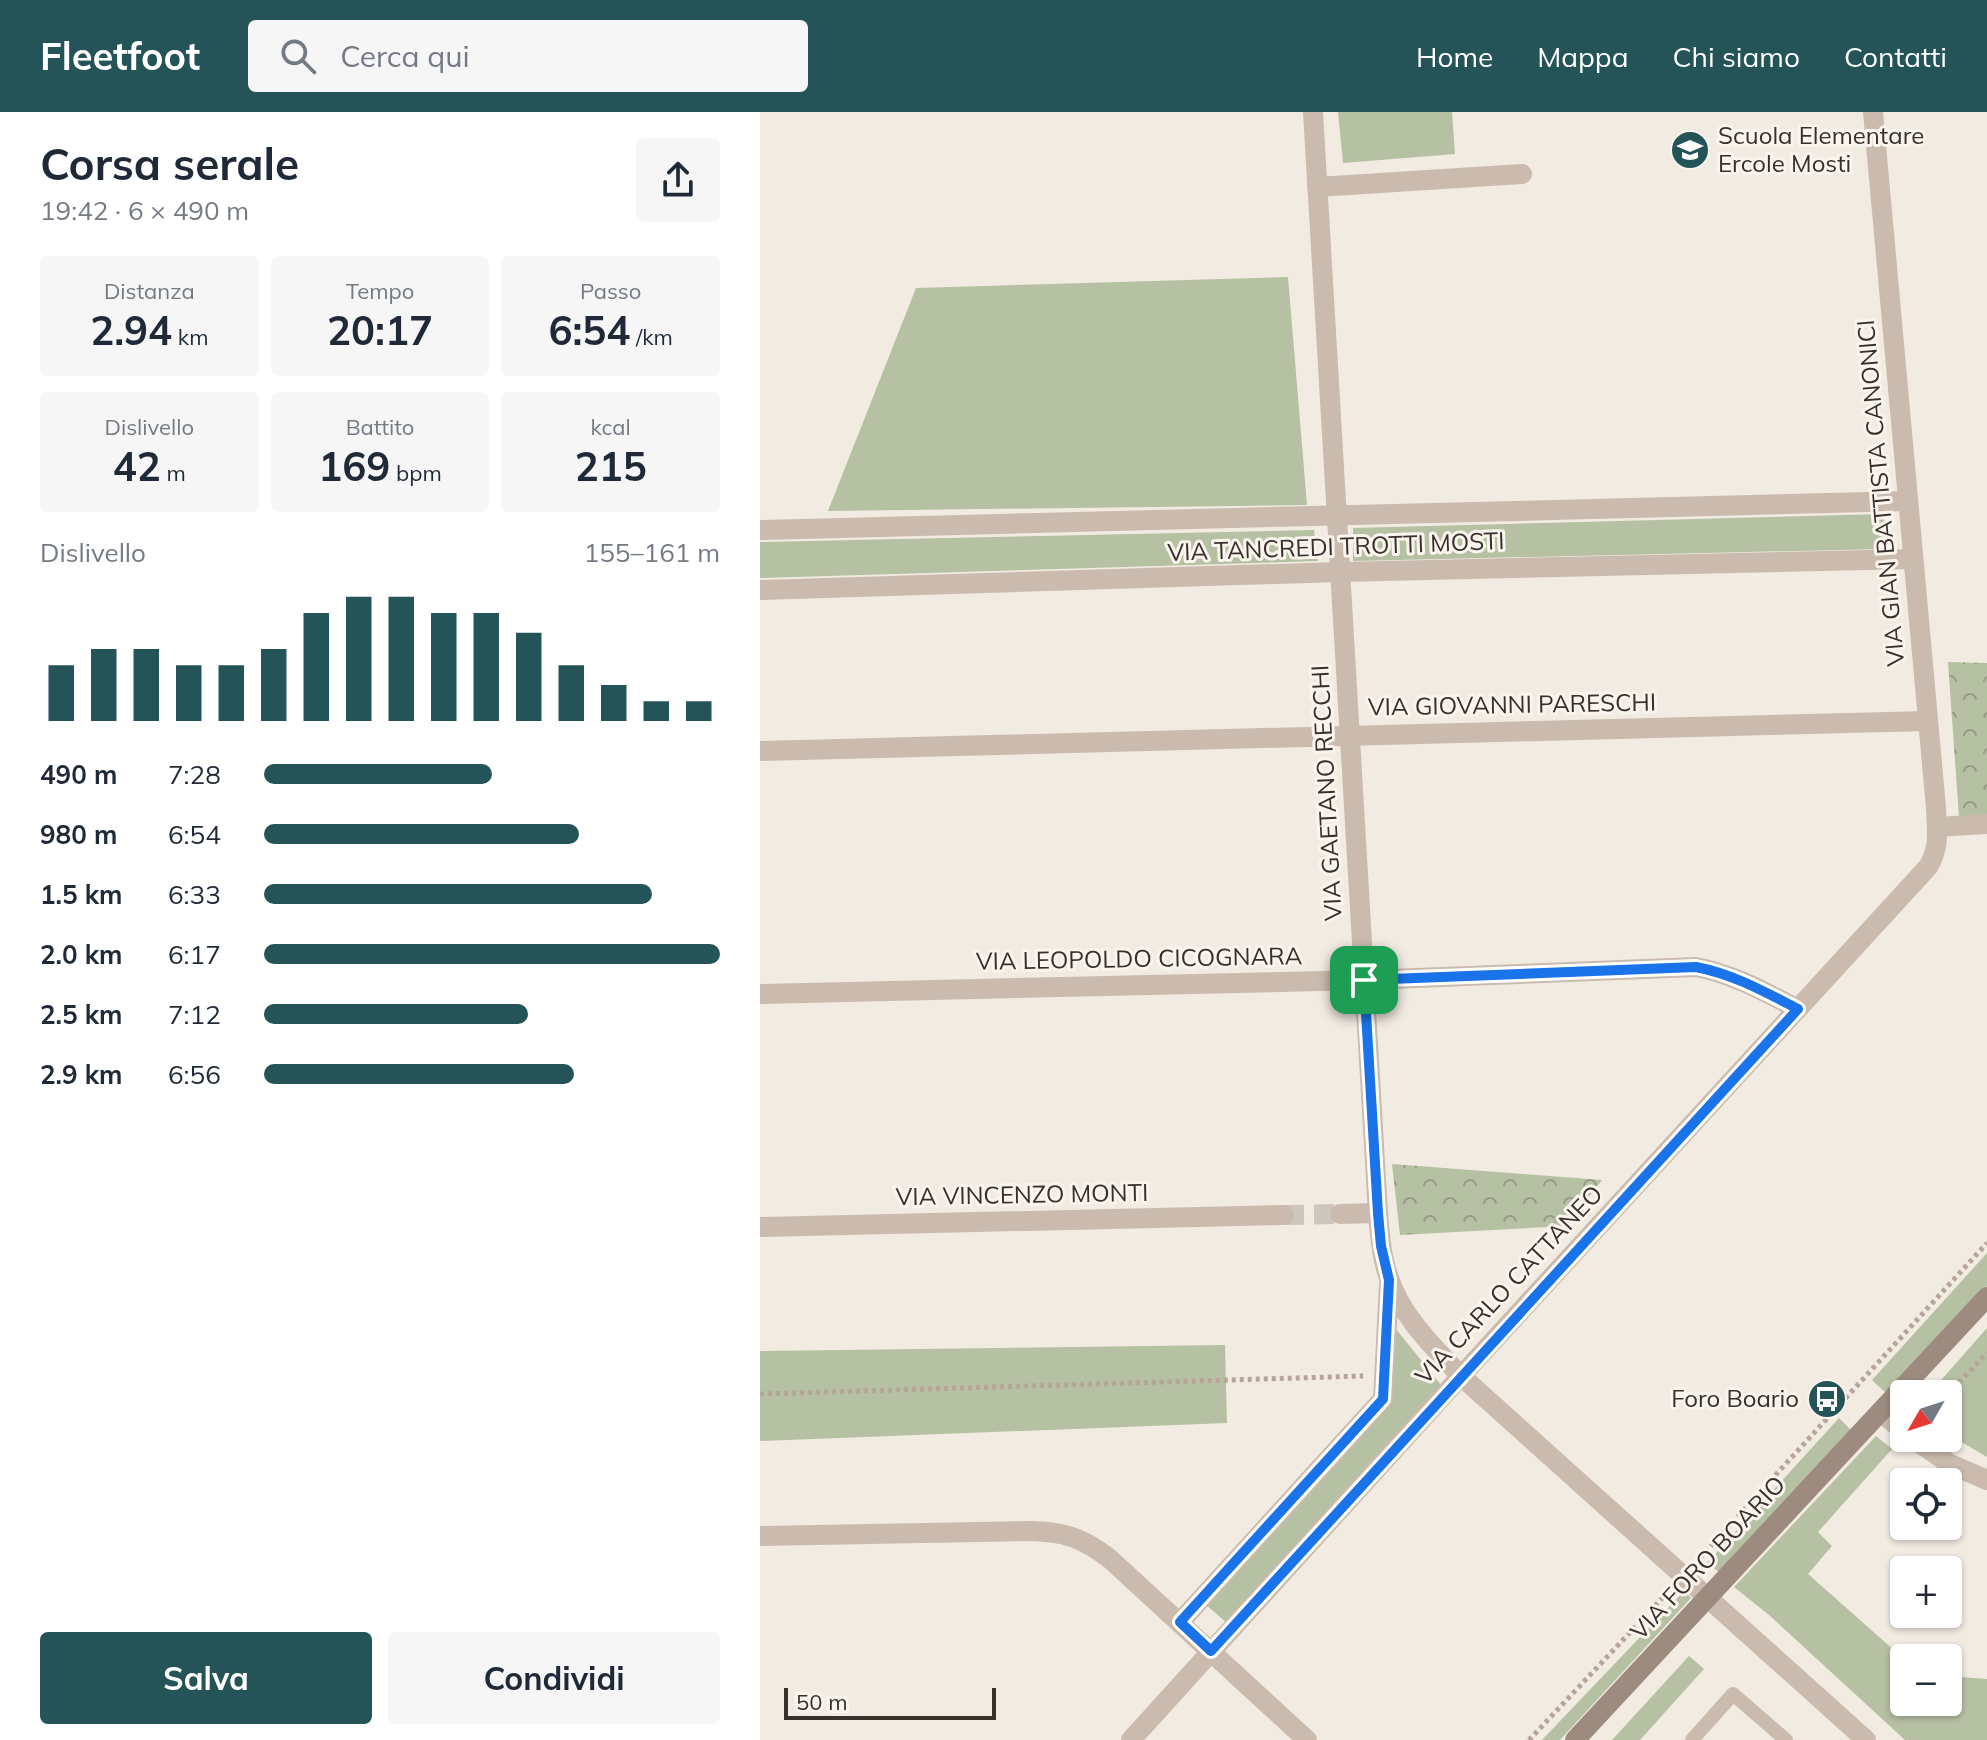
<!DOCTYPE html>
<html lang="it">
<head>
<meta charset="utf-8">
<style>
	body { margin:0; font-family:Mulish,sans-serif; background:#f6f6f7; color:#1f2937; height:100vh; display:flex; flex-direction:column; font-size:30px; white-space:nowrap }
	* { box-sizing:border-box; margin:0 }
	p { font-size:26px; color:#747a83 }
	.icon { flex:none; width:44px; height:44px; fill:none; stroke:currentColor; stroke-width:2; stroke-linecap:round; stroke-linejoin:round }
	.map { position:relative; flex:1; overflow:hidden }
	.drawer { display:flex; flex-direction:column; background:#fff; width:760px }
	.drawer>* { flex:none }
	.needle { width:52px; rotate:231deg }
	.tools { position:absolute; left:1130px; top:1268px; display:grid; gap:16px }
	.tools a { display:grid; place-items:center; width:72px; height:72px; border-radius:8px; background:#fff; box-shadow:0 2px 6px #0004; font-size:40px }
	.scale { position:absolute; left:24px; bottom:20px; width:212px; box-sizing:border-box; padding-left:8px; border:4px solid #39302c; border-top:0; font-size:22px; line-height:28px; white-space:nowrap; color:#39302c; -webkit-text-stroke:6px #faf4ee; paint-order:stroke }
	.pin { position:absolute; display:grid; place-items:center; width:68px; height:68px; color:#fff; margin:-34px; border-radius:16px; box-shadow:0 4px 12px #0006 }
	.round { display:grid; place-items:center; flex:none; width:84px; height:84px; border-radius:8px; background:#f6f6f7 }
	.headline { display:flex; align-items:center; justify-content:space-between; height:136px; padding:0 40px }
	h1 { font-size:44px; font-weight:700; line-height:60px }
	.metrics { display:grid; grid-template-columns:repeat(3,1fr); gap:12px; height:136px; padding:8px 40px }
	.metrics div { display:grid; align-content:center; border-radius:8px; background:#f6f6f7; text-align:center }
	.metrics b { font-size:40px; font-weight:700 }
	.metrics small { font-size:22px; font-weight:400 }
	.metrics p { font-size:22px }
	.chart { height:224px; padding:16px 40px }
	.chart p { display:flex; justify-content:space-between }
	.chart svg { width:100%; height:144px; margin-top:8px; stroke:#245458; stroke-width:6 }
	.button { display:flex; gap:16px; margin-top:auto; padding:16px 40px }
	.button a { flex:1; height:92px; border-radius:8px; background:#245458; color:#fff; font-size:32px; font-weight:700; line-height:92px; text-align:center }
	.button a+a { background:#f6f6f7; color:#1f2937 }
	ul { padding:0 40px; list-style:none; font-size:26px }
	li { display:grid; grid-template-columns:128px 96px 1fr; align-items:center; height:60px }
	li i { height:20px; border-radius:10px; background:#245458 }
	header { display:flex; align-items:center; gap:48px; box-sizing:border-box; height:112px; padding:0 40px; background:#245458; color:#fff }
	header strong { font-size:38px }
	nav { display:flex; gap:44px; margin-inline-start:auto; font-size:28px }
	.search { width:560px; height:72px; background:#f6f6f7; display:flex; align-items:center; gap:20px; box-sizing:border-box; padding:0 28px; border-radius:8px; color:#747a83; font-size:30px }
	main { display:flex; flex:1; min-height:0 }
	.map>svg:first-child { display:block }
	.grass { fill:#b6c0a2 }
	.forest { fill:url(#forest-crowns) }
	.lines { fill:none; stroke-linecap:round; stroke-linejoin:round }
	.street-tunnel { stroke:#cdc6be; stroke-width:20; stroke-dasharray:20 10; stroke-linecap:butt }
	.path { stroke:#b6a598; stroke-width:5; stroke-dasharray:4 4; stroke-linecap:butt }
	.lane { stroke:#cabbae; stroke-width:14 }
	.street { stroke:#cabbae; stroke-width:20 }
	.secondary { stroke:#9d8b7f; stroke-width:20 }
	.route-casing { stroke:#fff; stroke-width:16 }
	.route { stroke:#1a73e8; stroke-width:10 }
	.labels { text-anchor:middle; stroke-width:6; stroke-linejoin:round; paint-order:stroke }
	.poi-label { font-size:24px; fill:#39302c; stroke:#faf4ee; text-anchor:start }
	.street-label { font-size:24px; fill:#39302c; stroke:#faf4ee }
</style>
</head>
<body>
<header>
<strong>Fleetfoot</strong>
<div class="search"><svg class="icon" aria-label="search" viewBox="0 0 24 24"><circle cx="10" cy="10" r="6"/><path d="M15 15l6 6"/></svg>Cerca qui</div>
<nav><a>Home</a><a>Mappa</a><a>Chi siamo</a><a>Contatti</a></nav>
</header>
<main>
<section class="drawer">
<div class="headline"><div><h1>Corsa serale</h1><p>19:42 · 6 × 490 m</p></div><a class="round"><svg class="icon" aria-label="share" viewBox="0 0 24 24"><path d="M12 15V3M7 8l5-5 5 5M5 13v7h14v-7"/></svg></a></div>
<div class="metrics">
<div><p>Distanza</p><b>2.94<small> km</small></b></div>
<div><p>Tempo</p><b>20:17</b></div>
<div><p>Passo</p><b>6:54<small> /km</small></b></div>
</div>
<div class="metrics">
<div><p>Dislivello</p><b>42<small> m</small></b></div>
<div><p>Battito</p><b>169<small> bpm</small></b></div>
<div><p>kcal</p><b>215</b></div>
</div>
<div class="chart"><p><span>Dislivello</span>155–161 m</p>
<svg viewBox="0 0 160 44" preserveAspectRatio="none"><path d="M5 44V27M15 44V22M25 44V22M35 44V27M45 44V27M55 44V22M65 44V11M75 44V6M85 44V6M95 44V11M105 44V11M115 44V17M125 44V27M135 44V33M145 44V38M155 44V38"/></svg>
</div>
<ul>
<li><b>490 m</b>7:28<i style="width:50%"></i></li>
<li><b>980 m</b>6:54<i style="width:69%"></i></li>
<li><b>1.5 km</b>6:33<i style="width:85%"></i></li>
<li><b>2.0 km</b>6:17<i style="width:100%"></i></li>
<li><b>2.5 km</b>7:12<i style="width:58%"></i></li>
<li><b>2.9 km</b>6:56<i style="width:68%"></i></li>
</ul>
<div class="button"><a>Salva</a><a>Condividi</a></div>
</section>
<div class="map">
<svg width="1227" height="1628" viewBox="0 0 1227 1628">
	<defs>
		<pattern id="forest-crowns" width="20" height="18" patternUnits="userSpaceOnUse" patternTransform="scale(2)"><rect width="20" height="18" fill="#b6c0a2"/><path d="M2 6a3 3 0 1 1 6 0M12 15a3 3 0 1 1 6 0" fill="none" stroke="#959c84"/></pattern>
	</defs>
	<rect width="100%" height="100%" fill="#f2ebe2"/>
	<!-- grass -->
	<g class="grass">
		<path d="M578,0H692L695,42L583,51Z"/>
		<path d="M528,165L547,393L68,399L156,176Z"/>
		<path d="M1124,402V437L593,449V416Z"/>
		<path d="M554,418L558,449L0,466V430Z"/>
		<path d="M1227,1141V1174L1128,1283L1112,1268Z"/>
		<path d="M1227,1216V1345L1188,1322V1282H1169Z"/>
		<path d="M636,1217L681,1273L468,1512L444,1491L629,1292Z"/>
		<path d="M465,1233L467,1311L0,1329V1239Z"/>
		<path d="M1079,1306L1091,1318L959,1460L947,1451Z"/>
		<path d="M1116,1324L1132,1337L1058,1420L1072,1434L1048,1462L1144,1547V1590H1188V1564L1227,1567V1628H1145L1009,1503L974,1475Z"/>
		<path d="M924,1479L931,1486L800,1628H782Z"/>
		<path d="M929,1544L944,1557L880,1628H852Z"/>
	</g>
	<!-- forest -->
	<g class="forest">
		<path d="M1188,550L1227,551V704L1199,705Z"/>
		<path d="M632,1052L842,1068L806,1114L640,1123Z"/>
	</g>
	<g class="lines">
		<!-- street-tunnel -->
		<path class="street-tunnel" d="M524,1103L580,1102"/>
		<!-- path -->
		<g class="path">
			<path d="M0,1282L603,1264"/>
			<path d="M1188,1282L1227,1241"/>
			<path d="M940,1446L1227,1131"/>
			<path d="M769,1628L908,1480"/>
		</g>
		<!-- lane -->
		<path class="lane" d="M932,1628L973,1582L1026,1628"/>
		<!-- street -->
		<g class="street">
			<path d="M553,0L618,1101C620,1122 621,1143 628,1163C640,1203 673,1235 701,1264L1106,1628"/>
			<path d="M557,75L762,62"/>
			<path d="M0,418L1148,389"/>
			<path d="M0,478L580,460L1153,447"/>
			<path d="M0,639L1168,609"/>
			<path d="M1177,715L1227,712"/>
			<path d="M0,882L604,868L936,855C973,862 1005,880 1038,897"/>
			<path d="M580,1102L618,1101"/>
			<path d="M0,1115L524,1103"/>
			<path d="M1120,1300L1144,1319"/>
			<path d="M1152,1326L1190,1352L1227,1368"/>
			<path d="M0,1424L271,1419C305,1420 323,1426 350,1447L547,1628"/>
			<path d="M420,1510L623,1287L629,1172"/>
			<path d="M371,1628L701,1264L1168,755C1180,736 1177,718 1176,696L1113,0"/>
		</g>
		<!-- secondary -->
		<path class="secondary" d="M815,1628L1227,1185"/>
	</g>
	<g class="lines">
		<!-- route casing -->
		<g class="route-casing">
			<path id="route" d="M936,855C973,862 1005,880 1038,897L451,1539L420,1510L623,1287L629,1168L621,1134L618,1101L604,868Z"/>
		</g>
		<!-- route -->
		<use href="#route" class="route"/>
	</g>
	<!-- icons -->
	<defs>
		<g id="school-disc" transform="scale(2)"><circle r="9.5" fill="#245458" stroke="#faf4ee"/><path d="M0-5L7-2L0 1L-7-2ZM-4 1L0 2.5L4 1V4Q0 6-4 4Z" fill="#fff"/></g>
		<g id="bus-disc" transform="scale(2)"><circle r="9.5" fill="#245458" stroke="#faf4ee"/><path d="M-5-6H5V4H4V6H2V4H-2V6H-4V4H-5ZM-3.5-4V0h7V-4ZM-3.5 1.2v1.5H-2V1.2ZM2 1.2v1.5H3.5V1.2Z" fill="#fff"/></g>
	</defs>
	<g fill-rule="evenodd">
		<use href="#school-disc" x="930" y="38"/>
		<use href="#bus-disc" x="1067" y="1287"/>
	</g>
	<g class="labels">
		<!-- poi labels -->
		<g class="poi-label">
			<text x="958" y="32">Scuola Elementare<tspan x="958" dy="28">Ercole Mosti</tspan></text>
			<text x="1039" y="1295" text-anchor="end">Foro Boario</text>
		</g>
		<!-- street labels -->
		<g class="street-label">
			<text transform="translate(1121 381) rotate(-95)" y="8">VIA GIAN BATTISTA CANONICI</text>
			<text transform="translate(576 435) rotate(-2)" y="8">VIA TANCREDI TROTTI MOSTI</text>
			<text transform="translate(752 593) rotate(-1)" y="8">VIA GIOVANNI PARESCHI</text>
			<text transform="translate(567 681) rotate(-93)" y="8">VIA GAETANO RECCHI</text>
			<text transform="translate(379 847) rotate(-1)" y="8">VIA LEOPOLDO CICOGNARA</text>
			<text transform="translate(262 1083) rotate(-1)" y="8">VIA VINCENZO MONTI</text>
			<text transform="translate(749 1173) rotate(-47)" y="8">VIA CARLO CATTANEO</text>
			<text transform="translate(948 1446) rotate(-47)" y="8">VIA FORO BOARIO</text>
		</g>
	</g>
</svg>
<div class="tools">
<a><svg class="needle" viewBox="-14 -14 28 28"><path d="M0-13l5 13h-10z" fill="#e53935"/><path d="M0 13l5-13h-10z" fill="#747a83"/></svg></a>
<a><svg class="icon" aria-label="locate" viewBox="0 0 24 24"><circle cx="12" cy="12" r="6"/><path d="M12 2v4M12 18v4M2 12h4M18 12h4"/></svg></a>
<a>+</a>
<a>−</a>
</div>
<div class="scale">50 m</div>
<div class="pin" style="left:604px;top:868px;background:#1e9e55"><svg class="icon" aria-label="arrive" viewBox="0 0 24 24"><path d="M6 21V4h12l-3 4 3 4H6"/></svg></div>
</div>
</main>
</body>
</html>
